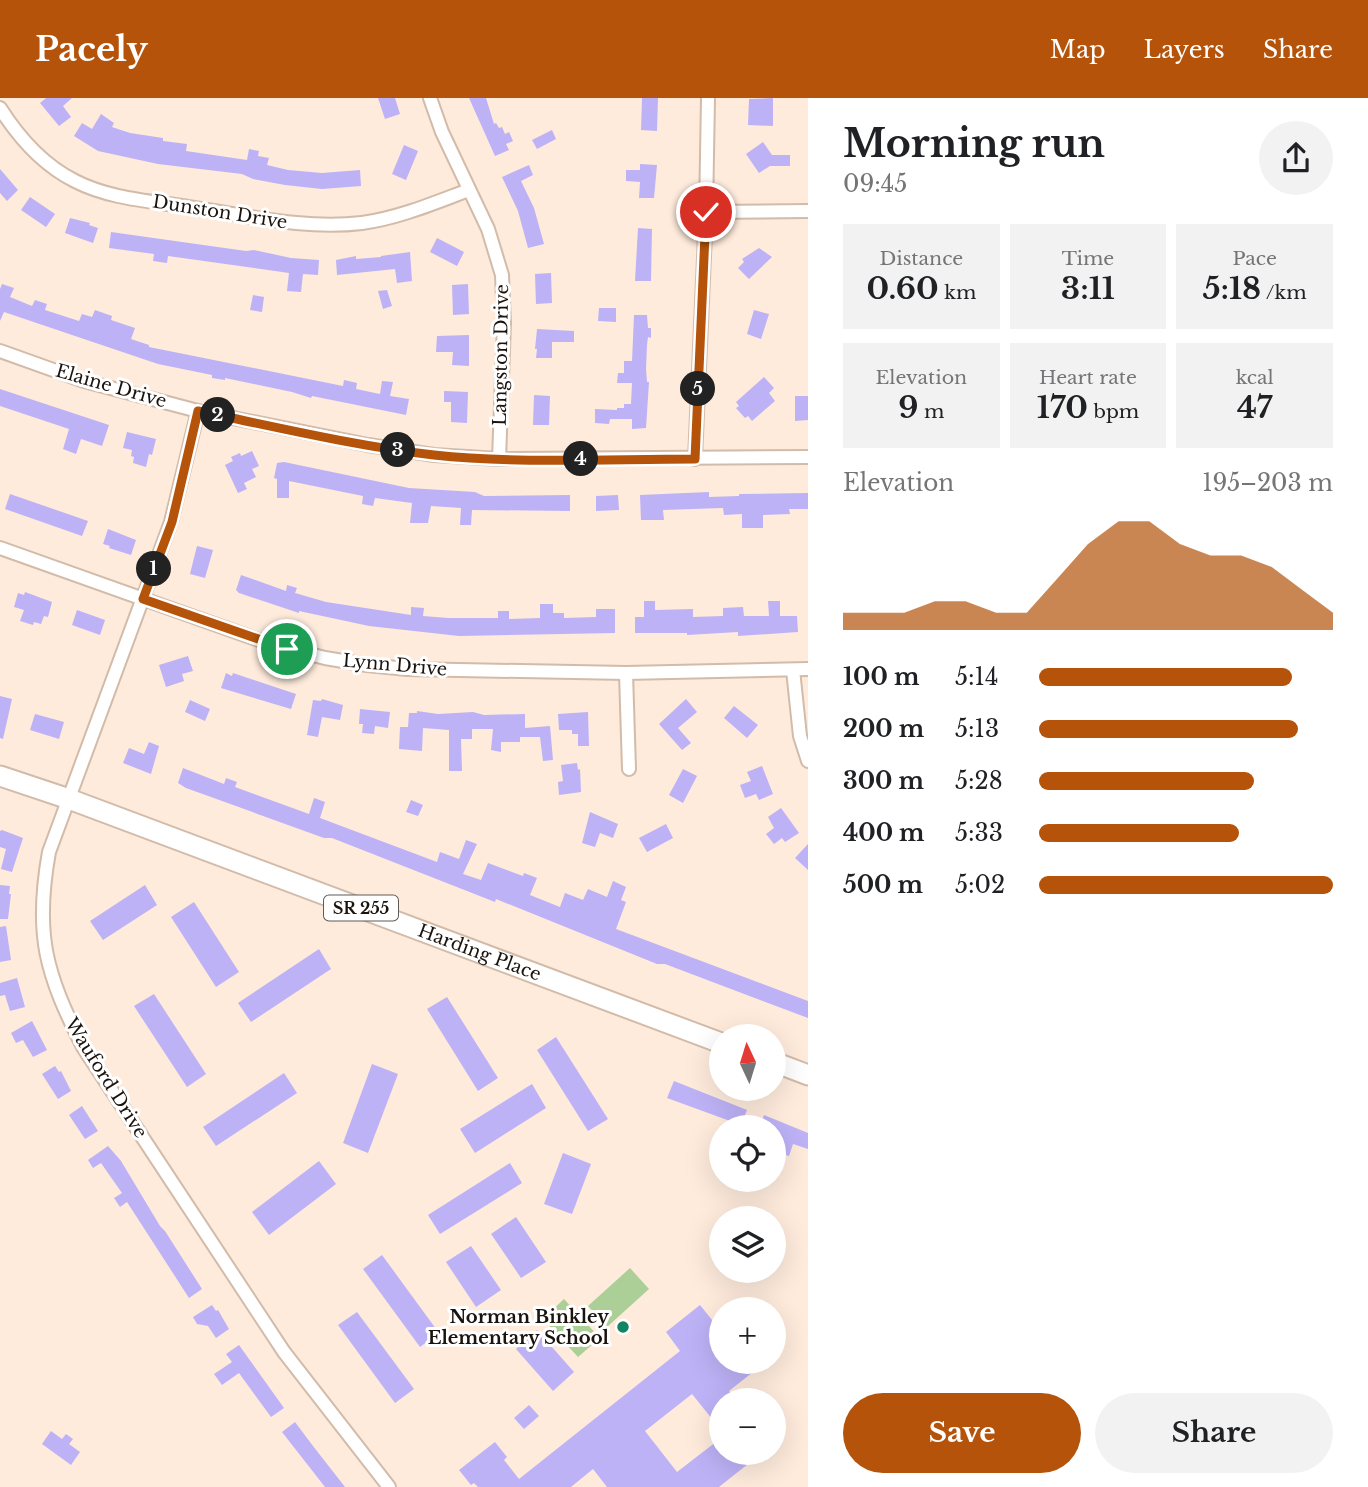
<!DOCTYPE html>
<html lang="en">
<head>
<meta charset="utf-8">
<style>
	body { margin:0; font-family:"Libre Baskerville",serif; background:#f2f2f2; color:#202124; height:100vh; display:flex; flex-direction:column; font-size:26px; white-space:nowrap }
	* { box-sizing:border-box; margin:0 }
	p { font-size:23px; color:#757577 }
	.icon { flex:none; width:38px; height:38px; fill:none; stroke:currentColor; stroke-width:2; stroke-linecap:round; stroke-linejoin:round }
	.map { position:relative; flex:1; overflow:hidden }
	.drawer { display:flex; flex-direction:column; background:#fff; width:560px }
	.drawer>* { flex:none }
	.needle { width:46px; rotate:356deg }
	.controls { position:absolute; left:709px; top:926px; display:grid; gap:14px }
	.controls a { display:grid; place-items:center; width:77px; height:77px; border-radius:50%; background:#fff; box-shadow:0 7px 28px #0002; font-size:35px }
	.pin { position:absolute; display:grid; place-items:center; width:60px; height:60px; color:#fff; margin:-30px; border:4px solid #fff; border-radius:50%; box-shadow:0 2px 7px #0007 }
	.km { position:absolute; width:35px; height:35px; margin:-18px; border-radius:50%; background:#222; color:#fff; font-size:19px; line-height:35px; text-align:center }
	.round { display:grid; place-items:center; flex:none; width:74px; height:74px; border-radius:37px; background:#f2f2f2 }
	.headline { display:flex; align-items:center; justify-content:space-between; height:119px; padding:0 35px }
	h1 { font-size:38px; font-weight:700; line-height:52px }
	.stats { display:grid; grid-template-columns:repeat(3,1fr); gap:10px; height:119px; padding:7px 35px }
	.stats div { display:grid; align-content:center; border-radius:0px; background:#f2f2f2; text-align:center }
	.stats b { font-size:30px; font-weight:700 }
	.stats small { font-size:19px; font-weight:400 }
	.stats p { font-size:19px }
	.chart { height:196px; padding:14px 35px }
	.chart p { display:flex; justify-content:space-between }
	.chart svg { width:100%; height:126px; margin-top:7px; fill:#b45309; opacity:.7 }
	.action { display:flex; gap:14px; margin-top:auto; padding:14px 35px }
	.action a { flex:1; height:80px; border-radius:42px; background:#b45309; color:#fff; font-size:28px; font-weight:700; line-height:80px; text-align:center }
	.action a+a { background:#f2f2f2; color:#202124 }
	ul { padding:0 35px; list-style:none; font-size:23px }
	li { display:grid; grid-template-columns:112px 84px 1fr; align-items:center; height:52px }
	li i { height:18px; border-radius:9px; background:#b45309 }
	header { display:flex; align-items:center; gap:42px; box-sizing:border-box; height:98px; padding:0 35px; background:#b45309; color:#fff }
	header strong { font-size:33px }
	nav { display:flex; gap:38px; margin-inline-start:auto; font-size:24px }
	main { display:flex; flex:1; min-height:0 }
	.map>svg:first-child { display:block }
	.green { fill:#abcf96 }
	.building { fill:#bdb2f6 }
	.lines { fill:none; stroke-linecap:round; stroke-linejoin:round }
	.street-casing { stroke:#d2bba9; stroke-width:16 }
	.primary-casing { stroke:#d2bba9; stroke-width:23 }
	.street { stroke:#fff; stroke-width:12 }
	.primary { stroke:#fff; stroke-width:19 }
	.route-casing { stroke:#fff; stroke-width:14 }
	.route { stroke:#b45309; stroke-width:9 }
	.poi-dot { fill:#118462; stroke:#fff; stroke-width:2.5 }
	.labels { text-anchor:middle; stroke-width:6; stroke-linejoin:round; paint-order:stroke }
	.shield { fill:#fff; stroke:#5f5a56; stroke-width:2 }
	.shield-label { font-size:16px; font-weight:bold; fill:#1b130d }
	.street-label { font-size:18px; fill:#1b130d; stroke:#fff }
	.poi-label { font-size:18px; font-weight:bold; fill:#1b130d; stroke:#fff; text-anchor:end }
</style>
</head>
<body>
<header>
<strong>Pacely</strong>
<nav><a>Map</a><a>Layers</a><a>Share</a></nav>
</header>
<main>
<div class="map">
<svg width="808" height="1389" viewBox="0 0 808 1389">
	<rect width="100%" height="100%" fill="#feebdc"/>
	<!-- green -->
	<g class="green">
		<path d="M630,1170L649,1191L607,1229L588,1208Z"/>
		<path d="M564,1201L600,1240L578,1259L543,1221Z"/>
	</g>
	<!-- building -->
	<g class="building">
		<path d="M46,0H72L63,8L71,19L59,28L40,5Z"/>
		<path d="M378,0H395L400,16L385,21Z"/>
		<path d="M469,0H486L494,26L496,25L499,30L502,29L505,36L509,34L513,43L506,46L509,52L495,58Z"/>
		<path d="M642,0H658L657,33L641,32Z"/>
		<path d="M773,0V28L748,27L749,1Z"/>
		<path d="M101,16L114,25L112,29L130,35L163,40V43L187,46L186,53L247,62L249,51L259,53L258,58L269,60L267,67L288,72L322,75L360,72L361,88L322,91L285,87L253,81L242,76L158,66L98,53L74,38L82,25L92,31Z"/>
		<path d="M552,32L556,41L537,51L532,42Z"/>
		<path d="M763,44L772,57H790V68H770L759,75L746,56Z"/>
		<path d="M404,47L418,53L406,82L392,76Z"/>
		<path d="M640,66L657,67L654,100H639L640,84L626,83V72H640Z"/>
		<path d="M529,67L533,77L521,83L534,110L544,146L528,150L518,113L502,79Z"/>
		<path d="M0,71L18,92L7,103L0,95Z"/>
		<path d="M30,99L55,116L46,129L21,112Z"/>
		<path d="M70,120L90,125L89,127L98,130L93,145L65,135Z"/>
		<path d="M638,130L652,131L651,183H635Z"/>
		<path d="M111,134L246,153L254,152L291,160L319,162L318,177L303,176L301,194L287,193L289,175L168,158L167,165L153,163L154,156L109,150Z"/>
		<path d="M437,140L464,154L457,168L430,154Z"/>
		<path d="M759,150L772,159L749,181L738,170L744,164L742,161Z"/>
		<path d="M410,154L412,183L397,185L395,171L337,177L336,162L356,158V161L381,159V158Z"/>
		<path d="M551,175L552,205L536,206L535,176Z"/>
		<path d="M2,186L14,190L10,199L32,208L35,202L47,206L45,212L79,223L82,216L92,219L95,212L112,218L111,222L135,230L131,241L149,247V249L338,287L343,288L344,282L357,285L356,291L380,296L382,283L393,284L390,298L409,301L406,317L312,298L311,300L292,294L225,280V282L212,280V277L158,266L4,214L0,223V191Z"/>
		<path d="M468,186L469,216L453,217L452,187Z"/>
		<path d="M387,192L392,208L383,211L378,193Z"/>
		<path d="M253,197L264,199L262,214L250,212Z"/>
		<path d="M599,210H616V224L598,223Z"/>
		<path d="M754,212L769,216L761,241L747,236Z"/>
		<path d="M634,217H647L648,230H651V240L648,239L647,247L646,271L647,284H649L646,330L632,331V321H610L609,326L595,325V311L617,312V310H624V306H631L632,285H617L618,275H624V263H632Z"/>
		<path d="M537,231L574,233V244H552V260H536L537,251H535Z"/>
		<path d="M469,237V268L452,267L453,254H436L437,238Z"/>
		<path d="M764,279L774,290L769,295L775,303L752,323L748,318L745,320L736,310L739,308L736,304Z"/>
		<path d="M0,291L109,327L102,348L81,341L76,356L63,351L69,331L0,308Z"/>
		<path d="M444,293L468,294L467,325L451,324V304H444Z"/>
		<path d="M534,297L550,298L549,327H533Z"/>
		<path d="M795,298H808V322L795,323Z"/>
		<path d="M127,334L156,341L152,357L149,356L146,369L133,365L134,359L131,358L132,352L123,350Z"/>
		<path d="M252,353L259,368L252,371L256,379L244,385L247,391L238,395L225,367L233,363L231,359L240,355L241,358Z"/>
		<path d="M284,364L409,390L475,394L484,398L570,397V413L472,412L471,427H460L461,410L431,408L428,425H410L412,405L375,400L373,408L362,406L363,398L289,383V400H277V381L274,380L277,365Z"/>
		<path d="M709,394V399L739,398V396L808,395V411H789L790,416L763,417V430H742V416L724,417L723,410L663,412L664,422H641L640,397Z"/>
		<path d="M10,396L88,423L82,438L5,411Z"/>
		<path d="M618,397L619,412L596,413V398Z"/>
		<path d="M108,431L136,442L131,457L109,450L110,448L103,446Z"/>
		<path d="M197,448L213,452L205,480L190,476Z"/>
		<path d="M241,477L286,493L287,487L297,490L295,495L326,504L411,517V509L424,510L423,518L448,520H498V513H509V521L540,520V506H553V515H564V520L596,519V511H615V535L459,538L369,528L299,513V515L239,495L236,492Z"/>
		<path d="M25,494L52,504L48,519L44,518L41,526L34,524L33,527L20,523L24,512L14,509L18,495L24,497Z"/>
		<path d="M644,503H655V512L693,511V519L723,518V510L743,509L744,518H769L768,503H780V518H797L798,534L738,538V534L687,537V535H635V519H644Z"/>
		<path d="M77,512L105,522L100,537L72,527Z"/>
		<path d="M188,558L193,573L182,576L184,583L166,589L159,567Z"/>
		<path d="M226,575L232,578L233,575L296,596L291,611L221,590Z"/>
		<path d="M0,598L12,601L3,641L0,640Z"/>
		<path d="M322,601L343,607L340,622L322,619L318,639L307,637L313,602L321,603Z"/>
		<path d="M686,601L697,614L678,630L691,645L682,652L659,626Z"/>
		<path d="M190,602L210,611L205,623L185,614Z"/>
		<path d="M734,608L758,627L747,640L724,620Z"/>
		<path d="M360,611L390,614L388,630L375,628L374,636L362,635L363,626H359Z"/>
		<path d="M417,613L438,616L473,614L484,617L525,616V630L550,628L553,662L543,663L540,639H520V644H501V654L491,652L493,631H472V641H461L462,673H449V632L423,630L422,653L399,651L400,629H408L409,615H417Z"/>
		<path d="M588,614L589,648H578V636H572V632H559L558,616Z"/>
		<path d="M35,616L64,624L59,641L30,632Z"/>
		<path d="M149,644L159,648L151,676L123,665L129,650L144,656Z"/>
		<path d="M577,665L578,672L580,671L581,694L559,697L558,684L563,683L561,667Z"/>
		<path d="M762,668L773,696L759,702L756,696L745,700L740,687L751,683L747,674Z"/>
		<path d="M183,670L224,686L226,680L237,684L235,689L309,716L314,700L325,704L320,720L437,764L440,754L459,761L466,742L477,746L463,776L481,782L488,765L523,778L524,775L537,780L530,797L560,809L565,795L583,802L588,791L607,799L613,783L626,789L621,802L626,804L616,831L808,903V920L665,866H657L496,801L495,804L332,740H324L186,690L178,685Z"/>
		<path d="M683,671L697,678L683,705L669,697Z"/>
		<path d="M411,702L423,707L418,718L406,714Z"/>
		<path d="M781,710L799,735L785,744L782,740L774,746L766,736L774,730L768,719Z"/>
		<path d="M590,714L618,726L613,740L600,735L595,749L582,745Z"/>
		<path d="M666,726L673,740L647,754L639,740Z"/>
		<path d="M2,732L23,740L12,774L1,771L6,751L0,749V733Z"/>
		<path d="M808,746V772L795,760Z"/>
		<path d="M0,787L10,788L9,796H11L8,821H0Z"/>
		<path d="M145,787L157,807L103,842L90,823Z"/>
		<path d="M194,804L239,874L216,889L171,819Z"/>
		<path d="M6,828L11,862L0,864V829Z"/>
		<path d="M319,851L331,871L251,924L238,905Z"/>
		<path d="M17,880L25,909L10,913L5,897L0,898V885Z"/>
		<path d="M154,896L206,976L187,989L134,908Z"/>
		<path d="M447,899L498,980L478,993L427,911Z"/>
		<path d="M32,923L47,952L33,959L23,942L16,945L11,935Z"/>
		<path d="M556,939L608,1021L588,1033L537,952Z"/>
		<path d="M372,966L398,976L368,1055L343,1045Z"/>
		<path d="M55,968L59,974L61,973L71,993L58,1001L42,976Z"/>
		<path d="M284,975L297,995L216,1048L203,1029Z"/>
		<path d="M674,983L747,1012L741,1027L667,1000Z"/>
		<path d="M532,986L546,1010L475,1055L460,1031Z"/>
		<path d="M82,1008L98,1033L85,1041L69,1017Z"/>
		<path d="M764,1017L808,1035V1051L793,1046L789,1058L774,1053V1029H760Z"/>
		<path d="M108,1048L121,1063L160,1128L165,1133L202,1191L189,1200L127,1104L120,1109L114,1100L122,1095L101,1065L93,1070L88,1062Z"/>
		<path d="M563,1055L591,1066L572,1116L544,1106Z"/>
		<path d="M319,1063L336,1086L269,1137L252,1114Z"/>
		<path d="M510,1065L522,1085L440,1136L428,1117Z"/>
		<path d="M516,1119L546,1164L521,1180L491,1136Z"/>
		<path d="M471,1148L501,1192L476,1209L446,1164Z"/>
		<path d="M382,1157L439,1235L420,1249L363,1171Z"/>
		<path d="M212,1207L216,1213L218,1212L229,1231L216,1240L208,1228L197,1226L193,1219Z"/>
		<path d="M700,1207L721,1233V1264H745L753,1274L729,1293L737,1302H721V1332L692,1296L645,1333L677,1374L721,1340V1354H763L719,1389H607L593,1371L571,1389H478L474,1385L471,1387L459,1372L495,1344L507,1359L504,1362L519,1381L680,1253L666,1234Z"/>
		<path d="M357,1214L414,1291L395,1305L338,1227Z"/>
		<path d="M537,1232L574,1274L553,1293L516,1251Z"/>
		<path d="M239,1247L284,1310L271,1319L239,1275L222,1287L214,1276L232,1264L226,1256Z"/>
		<path d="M529,1307L539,1318L524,1331L514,1320Z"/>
		<path d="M295,1324L313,1348L345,1389H325L282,1334Z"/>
		<path d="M51,1333L62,1341L66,1336L73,1341L69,1346L80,1354L71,1367L42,1346Z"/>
	</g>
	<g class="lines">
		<!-- street casing -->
		<g class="street-casing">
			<g id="street">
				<path d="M430,0L442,34L488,131L502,177L504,225L499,361"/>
				<path d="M0,10C19,40 43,67 75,83C110,101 151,103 188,109C246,117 304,132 362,125C399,120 434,105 469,92"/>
				<path d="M706,114L808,113"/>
				<path d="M0,253L84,283L198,313L368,347L434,357L499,361L808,359"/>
				<path d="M198,313L171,424L49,754C34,837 46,876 83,949L284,1254L389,1389"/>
				<path d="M695,361L706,114L708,0"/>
				<path d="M0,450L267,545L325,560L367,567L407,571L626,575L808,571"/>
				<path d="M793,572L800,638L808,663"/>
				<path d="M626,575L629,671"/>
			</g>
		</g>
		<!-- primary casing -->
		<g class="primary-casing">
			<g id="primary">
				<path id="s1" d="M0,678L69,701L721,945"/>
				<path d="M774,964L808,977"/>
			</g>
		</g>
		<!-- street -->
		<use href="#street" class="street"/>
		<!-- primary -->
		<use href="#primary" class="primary"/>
	</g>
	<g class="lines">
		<!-- route casing -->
		<g class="route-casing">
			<path id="route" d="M287,551L143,501L172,424L198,313C277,329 355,348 434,357C520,366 608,361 695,361L706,114"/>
		</g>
		<!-- route -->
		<use href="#route" class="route"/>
	</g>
	<!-- markers -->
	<circle class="poi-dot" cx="623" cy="1229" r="7"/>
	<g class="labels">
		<!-- shield labels -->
		<rect class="shield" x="324" y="797.5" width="74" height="25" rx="5"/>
		<g class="shield-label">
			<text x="361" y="816">SR 255</text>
		</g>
		<!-- street labels -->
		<g class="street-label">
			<text transform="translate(220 114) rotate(9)" y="6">Dunston Drive</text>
			<text transform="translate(501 257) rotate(-89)" y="6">Langston Drive</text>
			<text transform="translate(111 288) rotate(16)" y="6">Elaine Drive</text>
			<text transform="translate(395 567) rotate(5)" y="6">Lynn Drive</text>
			<text dy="6" stroke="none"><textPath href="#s1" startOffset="511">Harding Place</textPath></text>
			<text transform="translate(106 980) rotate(58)" y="6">Wauford Drive</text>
		</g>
		<!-- poi labels -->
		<g class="poi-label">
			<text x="609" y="1225">Norman Binkley<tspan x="609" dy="21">Elementary School</tspan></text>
		</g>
	</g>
</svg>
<div class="controls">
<a><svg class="needle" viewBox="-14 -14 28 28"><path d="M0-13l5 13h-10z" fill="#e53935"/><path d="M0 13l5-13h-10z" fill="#757577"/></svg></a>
<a><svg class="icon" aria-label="locate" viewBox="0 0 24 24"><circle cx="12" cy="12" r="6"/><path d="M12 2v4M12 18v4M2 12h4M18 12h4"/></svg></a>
<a><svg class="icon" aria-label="layers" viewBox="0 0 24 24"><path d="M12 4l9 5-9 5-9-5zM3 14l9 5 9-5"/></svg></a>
<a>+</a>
<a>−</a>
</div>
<div class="pin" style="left:287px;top:551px;background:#1e9e55"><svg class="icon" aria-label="arrive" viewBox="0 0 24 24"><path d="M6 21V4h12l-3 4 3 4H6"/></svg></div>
<div class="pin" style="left:706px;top:114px;background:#d93025"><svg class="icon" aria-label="check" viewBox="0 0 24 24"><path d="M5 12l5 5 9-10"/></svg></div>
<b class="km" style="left:154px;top:471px">1</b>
<b class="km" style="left:218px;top:317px">2</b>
<b class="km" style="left:398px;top:352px">3</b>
<b class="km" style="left:581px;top:361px">4</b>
<b class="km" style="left:698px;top:291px">5</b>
</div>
<section class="drawer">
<div class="headline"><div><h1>Morning run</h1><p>09:45</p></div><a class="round"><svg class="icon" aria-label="share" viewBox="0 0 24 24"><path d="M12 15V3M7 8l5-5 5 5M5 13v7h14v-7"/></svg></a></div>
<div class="stats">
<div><p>Distance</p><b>0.60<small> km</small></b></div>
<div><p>Time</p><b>3:11</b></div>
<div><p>Pace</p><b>5:18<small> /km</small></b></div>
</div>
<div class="stats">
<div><p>Elevation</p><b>9<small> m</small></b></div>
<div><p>Heart rate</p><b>170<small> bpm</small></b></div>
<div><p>kcal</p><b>47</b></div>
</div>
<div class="chart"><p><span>Elevation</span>195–203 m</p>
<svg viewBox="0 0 160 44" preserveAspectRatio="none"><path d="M0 44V38L10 38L20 38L30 34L40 34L50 38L60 38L70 26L80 14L90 6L100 6L110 14L120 18L130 18L140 22L150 30L160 38V44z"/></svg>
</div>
<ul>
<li><b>100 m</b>5:14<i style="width:86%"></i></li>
<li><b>200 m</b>5:13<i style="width:88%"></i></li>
<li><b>300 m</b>5:28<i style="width:73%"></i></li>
<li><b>400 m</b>5:33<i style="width:68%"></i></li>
<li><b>500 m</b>5:02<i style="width:100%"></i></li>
</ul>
<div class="action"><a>Save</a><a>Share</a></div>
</section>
</main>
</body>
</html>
